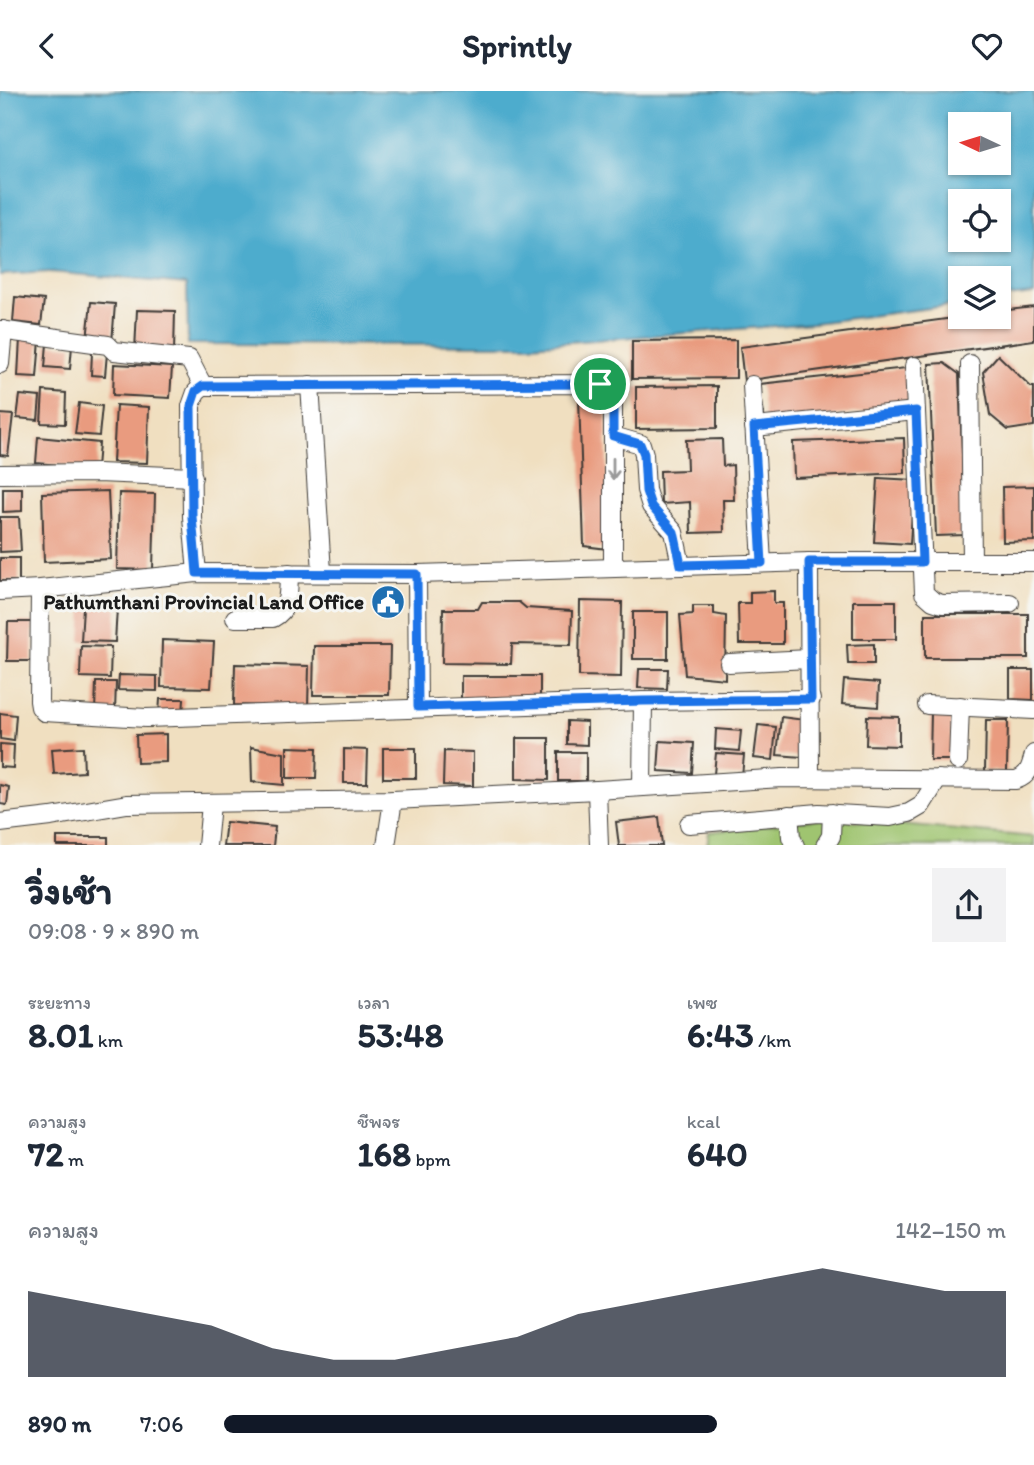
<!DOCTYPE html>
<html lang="th">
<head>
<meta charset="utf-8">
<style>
	body { margin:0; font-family:Itim,"Playpen Sans Thai",sans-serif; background:#f2f2f3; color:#1f2937; height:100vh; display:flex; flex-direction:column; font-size:26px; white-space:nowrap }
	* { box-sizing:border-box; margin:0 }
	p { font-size:23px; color:#747a83 }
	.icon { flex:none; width:38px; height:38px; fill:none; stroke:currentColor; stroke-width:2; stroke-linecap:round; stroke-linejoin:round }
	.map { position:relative; height:754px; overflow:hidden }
	.side { display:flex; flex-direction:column; background:#fff; flex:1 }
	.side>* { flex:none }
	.needle { width:46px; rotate:274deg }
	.tools { position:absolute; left:948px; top:21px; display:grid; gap:14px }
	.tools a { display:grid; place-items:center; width:63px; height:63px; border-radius:0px; background:#fff; box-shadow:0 2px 5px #0004; font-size:35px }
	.pin { position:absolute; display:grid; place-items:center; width:60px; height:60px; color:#fff; margin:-30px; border:4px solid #fff; border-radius:50%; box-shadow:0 2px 7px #0007 }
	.round { display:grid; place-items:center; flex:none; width:74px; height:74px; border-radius:0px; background:#f2f2f3 }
	.head { display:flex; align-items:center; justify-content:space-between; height:119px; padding:0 28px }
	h1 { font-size:38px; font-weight:700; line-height:52px }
	.stats { display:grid; grid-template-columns:repeat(3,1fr); gap:10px; height:119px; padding:7px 28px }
	.stats div { display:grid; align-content:center }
	.stats b { font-size:35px; font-weight:700 }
	.stats small { font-size:19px; font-weight:400 }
	.stats p { font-size:19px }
	.chart { height:196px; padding:14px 28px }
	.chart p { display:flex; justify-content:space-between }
	.chart svg { width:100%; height:126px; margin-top:7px; fill:#111827; opacity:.7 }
	ul { padding:0 28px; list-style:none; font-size:23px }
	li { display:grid; grid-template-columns:112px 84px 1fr; align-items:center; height:52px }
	li i { height:18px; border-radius:9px; background:#111827 }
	header { display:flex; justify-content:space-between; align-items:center; height:91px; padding:0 28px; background:#fff; font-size:32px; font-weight:700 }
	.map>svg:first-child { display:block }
	.green { fill:#9fc46f; stroke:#5e7046; stroke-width:2 }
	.water { fill:#4eaccd; stroke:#356474; stroke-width:2; fill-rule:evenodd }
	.building { fill:#e99b7f }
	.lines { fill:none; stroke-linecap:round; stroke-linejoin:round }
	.minor-casing { stroke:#3c3935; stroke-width:20 }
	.minor { stroke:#fff; stroke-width:18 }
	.oneway { stroke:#999 }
	.route-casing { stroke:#fff; stroke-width:14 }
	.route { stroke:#1a73e8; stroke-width:9 }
	.labels { text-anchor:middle; stroke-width:6; stroke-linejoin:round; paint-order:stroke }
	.poi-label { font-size:21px; font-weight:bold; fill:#1c1c1c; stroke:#f6f6f2; text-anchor:end }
</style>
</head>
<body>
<header><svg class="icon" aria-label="back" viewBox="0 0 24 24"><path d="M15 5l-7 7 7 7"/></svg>Sprintly<svg class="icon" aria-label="heart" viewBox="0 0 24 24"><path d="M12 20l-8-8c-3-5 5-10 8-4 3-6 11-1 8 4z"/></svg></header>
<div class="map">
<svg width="1034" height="755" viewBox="0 0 1034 755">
	<rect width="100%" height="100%" fill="#f6f6f2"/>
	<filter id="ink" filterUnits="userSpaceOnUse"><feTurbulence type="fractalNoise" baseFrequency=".0143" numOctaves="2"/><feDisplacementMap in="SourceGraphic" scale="14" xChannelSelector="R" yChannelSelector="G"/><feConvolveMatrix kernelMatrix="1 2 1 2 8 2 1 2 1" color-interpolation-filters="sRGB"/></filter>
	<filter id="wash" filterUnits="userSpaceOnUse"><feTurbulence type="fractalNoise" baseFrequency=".00686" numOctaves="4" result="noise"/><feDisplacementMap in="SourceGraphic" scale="28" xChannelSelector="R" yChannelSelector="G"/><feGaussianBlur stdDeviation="1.57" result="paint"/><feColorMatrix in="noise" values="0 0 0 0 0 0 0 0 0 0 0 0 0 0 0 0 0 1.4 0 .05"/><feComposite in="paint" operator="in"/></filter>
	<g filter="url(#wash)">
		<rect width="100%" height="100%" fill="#f0dfc0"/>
		<!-- green -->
		<path class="green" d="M823,727L1034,746V755H707L709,741Z"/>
		<!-- water -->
		<path class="water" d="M0,0H1034V203L999,207V187H961V213L814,232L530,254L188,253L187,193L50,181L0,184ZM961,33H999V72H961ZM961,110H999V149H961Z"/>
		<g id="blocks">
			<!-- building -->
			<g class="building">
				<path d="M15,206L44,209L41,234L13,231Z"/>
				<path d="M91,211L115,213L112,252L87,249Z"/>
				<path d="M1034,216V249L744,290L740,256L961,226H999V220Z"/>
				<path d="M137,219L175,220L174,261L135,260Z"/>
				<path d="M20,247L40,249L37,286L18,285Z"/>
				<path d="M736,249V287L632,288V250Z"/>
				<path d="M47,253L72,255L70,278L45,276Z"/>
				<path d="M92,261L107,262L105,285L91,284Z"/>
				<path d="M998,264L1031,296H1034V335L1008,339L990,324L983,281Z"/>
				<path d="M944,272L959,283L965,444L936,445L929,273Z"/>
				<path d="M114,273L172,276L170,307L113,304Z"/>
				<path d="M906,277L910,316L765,332L760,293Z"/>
				<path d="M717,295V337L636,338V296Z"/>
				<path d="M43,300L66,302L65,333L41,332Z"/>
				<path d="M20,304L40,306L38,329L17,327Z"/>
				<path d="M579,307L606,314L608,458L584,455Z"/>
				<path d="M79,312L102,315L99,345L75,343Z"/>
				<path d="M116,314L149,316L147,372L113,371Z"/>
				<path d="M0,323L13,324L8,365L0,364Z"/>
				<path d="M38,346L99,352L97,377L36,372Z"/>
				<path d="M904,347L905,382L794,387L793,351Z"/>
				<path d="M722,348L723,375L733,374L734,409H723L724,441L691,442L690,411L661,413L660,380L687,379L686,349Z"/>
				<path d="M878,387L914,389L910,453L874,451Z"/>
				<path d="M1034,395V450L1003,451L1002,396Z"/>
				<path d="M3,397H22V420L3,421Z"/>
				<path d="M108,400L111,468L44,471L42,402Z"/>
				<path d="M119,402L155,403L153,479L117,478Z"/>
				<path d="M0,426H19L21,460L0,461Z"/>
				<rect x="0" y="467" width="19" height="23"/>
				<path d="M774,500V512H783V553H739L738,512H750V501Z"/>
				<path d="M580,510L622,511L621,586L579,585Z"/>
				<rect x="853" y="510" width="43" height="38"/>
				<path d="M482,511H519L526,517L572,520L571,554L512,553L511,573L442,572L443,518H478Z"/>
				<path d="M693,515H714V523L726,525L725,588L685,584L680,524L693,523Z"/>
				<path d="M83,516L117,517L115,551L81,550Z"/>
				<rect x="633" y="521" width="35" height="47"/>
				<rect x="925" y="523" width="103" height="44"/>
				<path d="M8,531H33L32,570H7Z"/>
				<path d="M162,549L214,551L211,597L161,596Z"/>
				<path d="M874,553V573H848L847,554Z"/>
				<path d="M81,555L111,556L110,587L80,586Z"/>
				<path d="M314,555H390L389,604H313Z"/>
				<path d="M235,573L309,575L308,616L234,614Z"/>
				<path d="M639,578H668L667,598L638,597Z"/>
				<path d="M1010,579H1033V609L1010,608Z"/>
				<path d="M119,584L157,585V600L118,599Z"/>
				<rect x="461" y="585" width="79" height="23"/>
				<path d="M844,589L879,592L878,616L842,613Z"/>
				<path d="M96,591H116L115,621H95Z"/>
				<path d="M160,608H184L183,623H159Z"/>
				<path d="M931,621L951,623L952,669H930Z"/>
				<path d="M0,622L16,624L14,650L0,648Z"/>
				<path d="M867,625L899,626V655L866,654Z"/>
				<path d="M781,626L805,629L802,666L777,664Z"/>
				<path d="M986,629H1008L1007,680H985Z"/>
				<path d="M567,630L587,631V654L567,653Z"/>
				<path d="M758,634L776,636L773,669L754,667Z"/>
				<path d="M716,638L741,640L739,660L715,658Z"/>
				<path d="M166,643V671L137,672L136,644Z"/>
				<path d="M516,647H549V689L516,688Z"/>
				<path d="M660,650L694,652L692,682L658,680Z"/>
				<path d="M0,653L14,654L13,677L0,676Z"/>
				<path d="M83,656L84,681L54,683L52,658Z"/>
				<path d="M251,656L284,662V694L252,691Z"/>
				<path d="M287,656L317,657L316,687H287Z"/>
				<rect x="383" y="657" width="33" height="30"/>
				<path d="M344,658L368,659L367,692H344Z"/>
				<path d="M444,660L473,661V695L443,694Z"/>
				<rect x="558" y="661" width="28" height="29"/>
				<path d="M716,662L744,664L742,685L714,683Z"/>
				<path d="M0,694L9,696L7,714L0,713Z"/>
				<path d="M659,726L662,755H619L616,731Z"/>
				<path d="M226,731L275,736L273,755H223Z"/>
				<rect x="57" y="746" width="51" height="9"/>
			</g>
		</g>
	</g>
	<g filter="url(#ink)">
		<use href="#blocks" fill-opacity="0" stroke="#3c3935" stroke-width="2"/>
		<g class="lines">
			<!-- minor casing -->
			<g class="minor-casing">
				<g id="minor">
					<path d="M0,239L108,254L114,260L189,268L203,295"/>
					<path d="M0,273L3,239"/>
					<path d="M970,273L972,471"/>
					<path d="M914,275L924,502L933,510L942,513L1010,512"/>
					<path d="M310,294L322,481"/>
					<path d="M752,294L762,472"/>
					<path d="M754,336L916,320"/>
					<path d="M613,345L641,353L644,363L646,399L651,415L674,441L681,474"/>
					<path d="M0,383L98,382L193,386"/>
					<path d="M809,471L810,687"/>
					<path d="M197,482L192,426L191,315L196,301L203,295L605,293L613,305V475"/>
					<path d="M417,483L418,616"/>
					<path d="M40,498L39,610L40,616L44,621L146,627L643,610L811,608"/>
					<path d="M0,500L40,498L197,482L417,483L809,471H1034"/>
					<path d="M235,527H273C291,517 288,500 289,482"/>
					<path d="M729,572L809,568"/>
					<path d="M927,614L1034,619"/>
					<path d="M958,670L960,615"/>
					<path d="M642,696L643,610"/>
					<path d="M597,699L599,755"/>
					<path d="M789,724L791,746L795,755"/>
					<path d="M0,732L51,726L127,713L393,709L597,699L782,687L1016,689C1029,685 1031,675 1034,663"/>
					<path d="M689,733L819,722L890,726L909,722L921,715L938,688"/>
					<path d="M207,755L211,713"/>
					<path d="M386,755L393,709"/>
					<path d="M825,755L831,745L832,722"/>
				</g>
			</g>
			<!-- minor -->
			<use href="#minor" class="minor"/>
		</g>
		<!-- one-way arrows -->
		<defs><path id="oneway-shaft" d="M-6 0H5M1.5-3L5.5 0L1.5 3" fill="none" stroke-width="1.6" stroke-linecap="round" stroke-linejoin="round" transform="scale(1.75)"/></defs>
		<use class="oneway" href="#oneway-shaft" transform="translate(613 378) rotate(90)"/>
	</g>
	<g class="lines" filter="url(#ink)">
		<!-- route casing -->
		<g class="route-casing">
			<path id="route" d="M600,293H605L613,305V345L640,353L644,363L646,400L651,415L674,441L681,474L762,472L754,336L916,320L922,471H809L811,608L643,610L418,616L417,483L197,482L192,426L191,315L196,300L203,295Z"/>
		</g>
		<!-- route -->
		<use href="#route" class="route"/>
	</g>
	<!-- icons -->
	<defs>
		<g id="civic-disc" transform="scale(1.75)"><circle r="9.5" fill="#1f6fb2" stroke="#f6f6f2"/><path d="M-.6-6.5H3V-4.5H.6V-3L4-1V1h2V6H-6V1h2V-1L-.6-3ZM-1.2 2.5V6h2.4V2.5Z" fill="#fff"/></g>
	</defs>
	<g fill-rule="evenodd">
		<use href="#civic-disc" x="388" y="511"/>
	</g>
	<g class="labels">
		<!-- poi labels -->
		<g class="poi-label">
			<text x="364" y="518">Pathumthani Provincial Land Office</text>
		</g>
	</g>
</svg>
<div class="tools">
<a><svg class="needle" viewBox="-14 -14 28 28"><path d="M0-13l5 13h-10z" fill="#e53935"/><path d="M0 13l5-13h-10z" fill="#747a83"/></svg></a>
<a><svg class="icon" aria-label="locate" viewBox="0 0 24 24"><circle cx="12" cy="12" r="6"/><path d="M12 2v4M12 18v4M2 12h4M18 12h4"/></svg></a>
<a><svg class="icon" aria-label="layers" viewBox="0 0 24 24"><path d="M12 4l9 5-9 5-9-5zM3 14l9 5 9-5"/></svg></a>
</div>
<div class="pin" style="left:600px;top:293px;background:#1e9e55"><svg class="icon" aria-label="arrive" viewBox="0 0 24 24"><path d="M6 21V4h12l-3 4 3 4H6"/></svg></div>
</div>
<section class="side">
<div class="head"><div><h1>วิ่งเช้า</h1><p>09:08 · 9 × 890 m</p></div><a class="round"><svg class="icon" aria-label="share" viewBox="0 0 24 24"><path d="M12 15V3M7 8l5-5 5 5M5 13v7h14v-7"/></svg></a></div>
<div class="stats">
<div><p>ระยะทาง</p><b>8.01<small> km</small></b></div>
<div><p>เวลา</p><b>53:48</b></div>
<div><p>เพซ</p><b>6:43<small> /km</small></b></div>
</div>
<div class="stats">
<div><p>ความสูง</p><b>72<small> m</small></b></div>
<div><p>ชีพจร</p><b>168<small> bpm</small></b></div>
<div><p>kcal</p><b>640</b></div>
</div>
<div class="chart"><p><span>ความสูง</span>142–150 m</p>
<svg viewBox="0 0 160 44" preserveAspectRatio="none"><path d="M0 44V14L10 18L20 22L30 26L40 34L50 38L60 38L70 34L80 30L90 22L100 18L110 14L120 10L130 6L140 10L150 14L160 14V44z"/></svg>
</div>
<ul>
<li><b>890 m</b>7:06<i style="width:63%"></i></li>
</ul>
</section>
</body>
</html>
